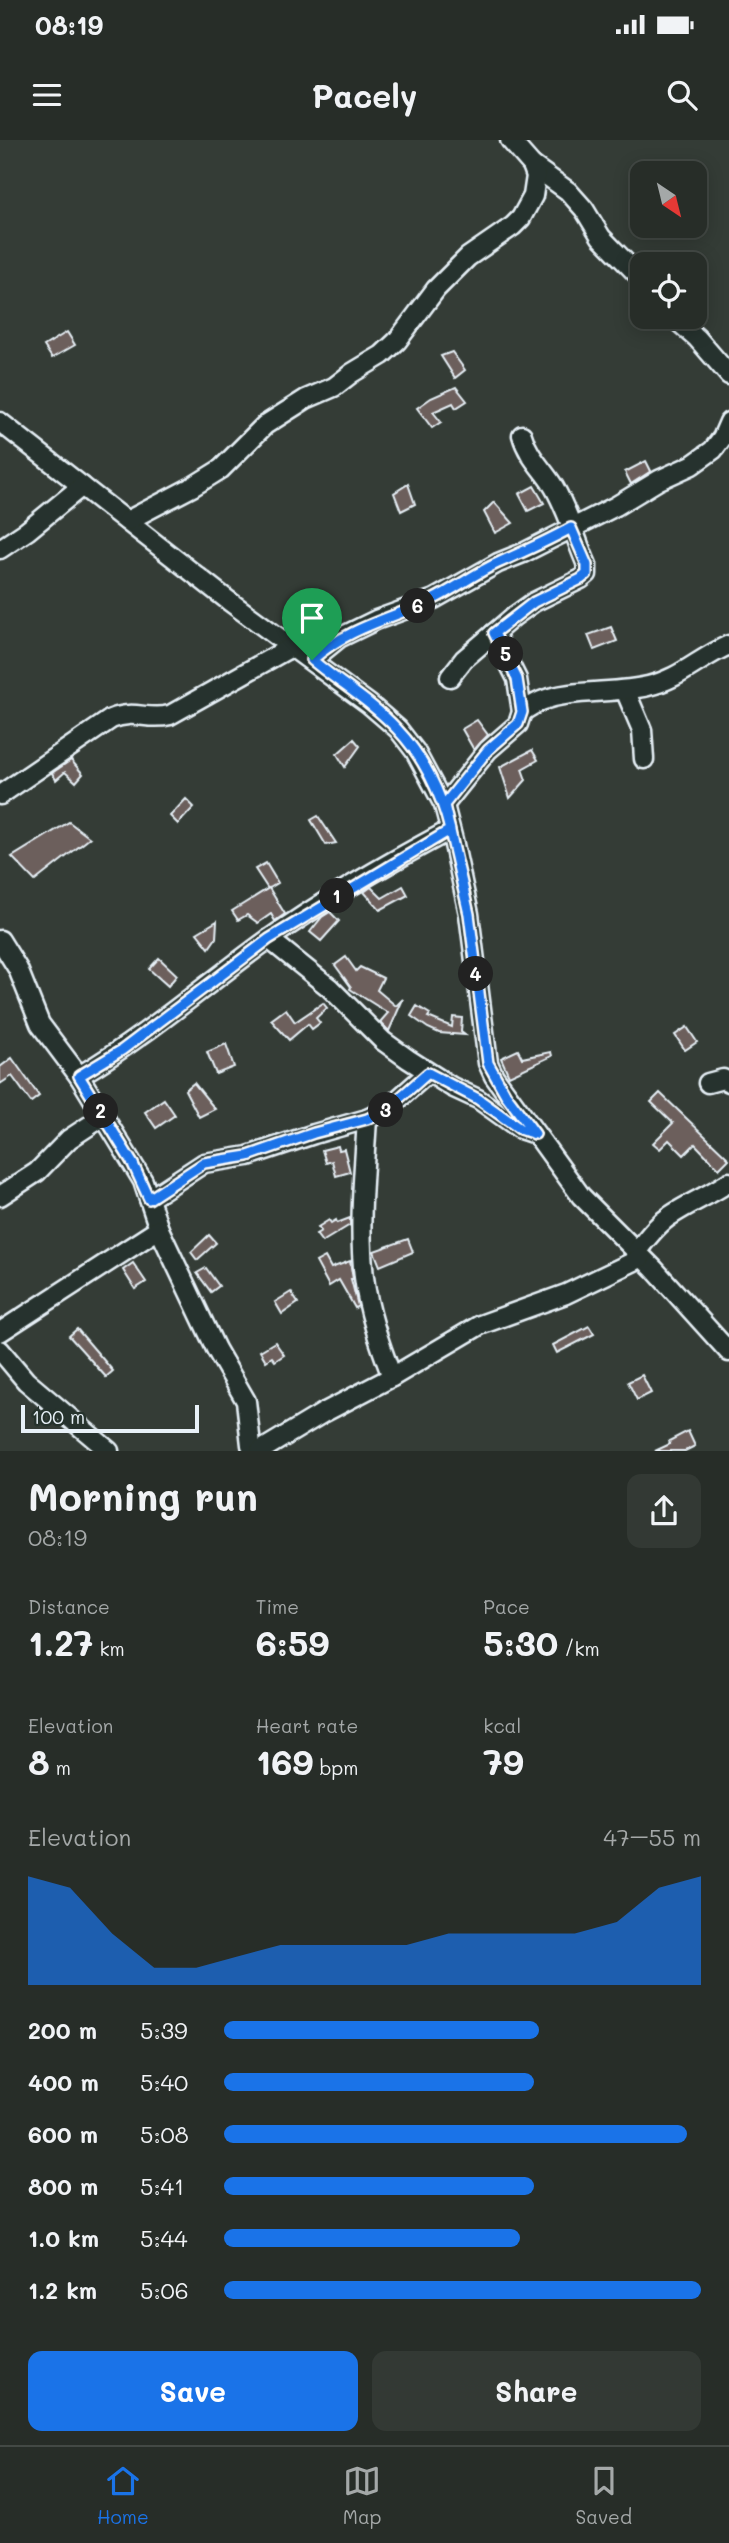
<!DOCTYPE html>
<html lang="en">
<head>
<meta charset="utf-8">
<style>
	body { margin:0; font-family:Mali,sans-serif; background:#333934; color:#f1f3f6; height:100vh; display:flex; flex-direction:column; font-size:26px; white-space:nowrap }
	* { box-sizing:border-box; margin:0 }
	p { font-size:23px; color:#a4a8a8 }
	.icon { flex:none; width:38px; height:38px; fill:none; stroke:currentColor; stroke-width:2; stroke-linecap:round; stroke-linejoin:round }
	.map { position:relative; height:1311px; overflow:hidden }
	.drawer { display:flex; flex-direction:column; background:#272d28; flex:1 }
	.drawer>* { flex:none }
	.needle { width:46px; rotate:145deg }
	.fabs { position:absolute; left:630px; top:21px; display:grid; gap:14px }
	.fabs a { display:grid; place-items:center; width:77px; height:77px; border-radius:14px; background:#272d28; box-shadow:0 4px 18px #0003,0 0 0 2px #434945; font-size:35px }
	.scale { position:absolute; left:21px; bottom:18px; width:178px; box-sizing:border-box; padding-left:7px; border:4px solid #e8f1f8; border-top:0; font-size:19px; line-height:24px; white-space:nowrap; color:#e8f1f8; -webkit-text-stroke:5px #26332d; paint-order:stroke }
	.pin { position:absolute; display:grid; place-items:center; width:60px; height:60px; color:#fff; margin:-72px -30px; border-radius:50% 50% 50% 0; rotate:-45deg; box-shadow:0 0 7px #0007 }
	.pin .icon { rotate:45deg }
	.km { position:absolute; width:35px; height:35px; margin:-18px; border-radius:50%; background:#222; color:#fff; font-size:19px; line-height:35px; text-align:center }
	.round { display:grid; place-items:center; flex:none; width:74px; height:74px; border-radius:14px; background:#333934 }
	.headline { display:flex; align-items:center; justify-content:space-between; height:119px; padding:0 28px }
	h1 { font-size:38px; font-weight:700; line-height:52px }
	.stats { display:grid; grid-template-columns:repeat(3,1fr); gap:10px; height:119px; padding:7px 28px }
	.stats div { display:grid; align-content:center }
	.stats b { font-size:35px; font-weight:700 }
	.stats small { font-size:19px; font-weight:400 }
	.stats p { font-size:19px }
	.chart { height:196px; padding:14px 28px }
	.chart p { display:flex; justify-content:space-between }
	.chart svg { width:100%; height:126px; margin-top:7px; fill:#1a73e8; opacity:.7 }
	.cta { display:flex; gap:14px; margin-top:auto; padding:14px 28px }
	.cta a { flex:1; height:80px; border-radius:14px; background:#1a73e8; color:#fff; font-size:28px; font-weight:700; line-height:80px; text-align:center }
	.cta a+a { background:#333934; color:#f1f3f6 }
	ul { padding:0 28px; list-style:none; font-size:23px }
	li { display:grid; grid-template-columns:112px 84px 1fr; align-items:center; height:52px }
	li i { height:18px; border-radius:9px; background:#1a73e8 }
	.status { display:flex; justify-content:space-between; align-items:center; height:49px; padding:0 35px; background:#272d28; direction:ltr }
	.status svg { height:19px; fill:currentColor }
	header { display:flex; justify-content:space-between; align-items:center; height:91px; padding:0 28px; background:#272d28; font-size:32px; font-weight:700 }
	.tabs { display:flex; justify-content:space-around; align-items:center; height:98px; border-top:2px solid #434945; background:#272d28; font-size:19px; color:#a4a8a8 }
	.tabs a { display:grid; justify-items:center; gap:4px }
	.tabs .on { color:#1a73e8 }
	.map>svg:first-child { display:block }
	.building { fill:#6c5f5b; stroke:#e8f1f8; stroke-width:2 }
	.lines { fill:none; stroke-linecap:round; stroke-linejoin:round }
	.minor-casing { stroke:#e8f1f8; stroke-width:23 }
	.minor { stroke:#26332d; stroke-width:18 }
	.route-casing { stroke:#fff; stroke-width:14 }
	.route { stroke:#1a73e8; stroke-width:9 }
</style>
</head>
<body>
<div class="status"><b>08:19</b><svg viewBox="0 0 49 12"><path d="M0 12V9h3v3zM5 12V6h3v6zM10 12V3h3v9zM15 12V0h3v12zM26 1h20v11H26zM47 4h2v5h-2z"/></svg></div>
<header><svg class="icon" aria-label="menu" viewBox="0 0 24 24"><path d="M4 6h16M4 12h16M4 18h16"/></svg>Pacely<svg class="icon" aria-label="search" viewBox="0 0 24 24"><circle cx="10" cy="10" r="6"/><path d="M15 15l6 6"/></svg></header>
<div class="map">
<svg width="729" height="1311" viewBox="0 0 729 1311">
	<rect width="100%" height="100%" fill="#343c36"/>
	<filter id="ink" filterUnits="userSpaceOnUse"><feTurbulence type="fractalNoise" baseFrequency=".0143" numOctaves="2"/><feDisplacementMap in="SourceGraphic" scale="14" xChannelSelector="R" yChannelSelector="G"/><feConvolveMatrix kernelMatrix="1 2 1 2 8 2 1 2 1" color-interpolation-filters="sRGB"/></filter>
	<g filter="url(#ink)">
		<!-- building -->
		<g class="building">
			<path d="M67,192L75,205L52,218L44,206Z"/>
			<path d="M452,212L465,230L455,238L441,216Z"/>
			<path d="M456,247L467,261L456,268L453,263L433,272L441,282L432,288L417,268L431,258Z"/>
			<path d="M646,321L651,331L631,344L625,332Z"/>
			<path d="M408,344L415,364L401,371L394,353Z"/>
			<path d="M534,346L544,363L528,371L519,354Z"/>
			<path d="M494,362L513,383L495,393L484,372Z"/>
			<path d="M611,487L617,501L594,510L588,495Z"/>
			<path d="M477,580L488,595L474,610L462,589Z"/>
			<path d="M354,599L360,606L345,627L337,614Z"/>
			<path d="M532,610L538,620L522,629L526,640L510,658L500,627Z"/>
			<path d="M71,620L83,634L76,642L65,632L56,640L52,633Z"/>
			<path d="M186,659L194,667L178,684L170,676Z"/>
			<path d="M318,676L336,703L326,705L311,680Z"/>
			<path d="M69,682L90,698L35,741L12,717Z"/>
			<path d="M266,723L278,743L268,749L255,729Z"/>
			<path d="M403,746L408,755L380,770L364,752L371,747L382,758Z"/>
			<path d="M269,748L285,774L275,781L271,774L258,783L247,775L238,780L232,771Z"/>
			<path d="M330,772L339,781L321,801L310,792L322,777Z"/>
			<path d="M217,781L216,798L209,808L197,793Z"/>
			<path d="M346,817L356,831L360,827L383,838L377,850L396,866L403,859L389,891L380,882L388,873L350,849L351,847L335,825Z"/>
			<path d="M159,818L177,835L168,846L149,829Z"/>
			<path d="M323,863L327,868L316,878L320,883L312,889L308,884L289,900L271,880L286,869L295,882Z"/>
			<path d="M417,866L430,874L428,877L452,887L453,877L462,878L461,892L465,895L439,893L428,888L411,876Z"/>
			<path d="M687,887L697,902L685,910L675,895Z"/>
			<path d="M226,904L234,927L216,934L207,912Z"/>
			<path d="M518,910L522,918L551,912L552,916L509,936L501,918Z"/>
			<path d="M12,918L39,956L31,962L12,936L0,944V927Z"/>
			<path d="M194,943L215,969L199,977L185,950Z"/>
			<path d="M660,953L729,1019L719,1029L695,1004L684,1015L669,1000L660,1009L653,1003L673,983L651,962Z"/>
			<path d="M164,959L175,975L156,988L145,972Z"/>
			<path d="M338,1006L339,1010L344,1009L350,1032L336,1036L332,1021L326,1023L322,1010Z"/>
			<path d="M350,1078V1085L322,1102L316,1094L321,1091L318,1087L329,1080L331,1083L336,1080L337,1083Z"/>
			<path d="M209,1095L216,1103L197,1120L191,1112Z"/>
			<path d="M408,1099L413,1112L380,1126L374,1111Z"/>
			<path d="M325,1117L331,1128L350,1121L353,1139H351L358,1166L355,1168L339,1140L329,1146L316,1122Z"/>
			<path d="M133,1123L146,1142L135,1149L123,1130Z"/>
			<path d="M206,1128L219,1146L211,1152L197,1133Z"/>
			<path d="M291,1152L298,1163L282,1174L275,1162Z"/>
			<path d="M589,1186L594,1194L557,1213L553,1205Z"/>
			<path d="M77,1189L113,1231L106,1237L69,1196Z"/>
			<path d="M275,1202L284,1215L275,1221L272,1217L266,1221L260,1211Z"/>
			<path d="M642,1235L651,1253L637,1260L628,1242Z"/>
			<path d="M688,1291L695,1306L685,1311H655L670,1304L669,1301Z"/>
		</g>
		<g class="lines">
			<!-- minor casing -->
			<g class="minor-casing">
				<g id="minor">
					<path d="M532,25L568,51L584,69L601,97L642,139"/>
					<path d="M673,177L697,198L729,235"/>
					<path d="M0,282L229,461L369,564L398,589L415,611L444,665L453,700L469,774L488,923L494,936L581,1056L654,1129L729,1212"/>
					<path d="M127,381L192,347L221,329L265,285L306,259L334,247L352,233L382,215L397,201L436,149L468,117L513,86L521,78L533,56L536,36L532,25L510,0"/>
					<path d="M0,409L27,391L82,346"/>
					<path d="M312,520L339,498L376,480L434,459L498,423L523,413L616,366L659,340L692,325L713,310L722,298L729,282"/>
					<path d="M450,537L464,519L513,477L534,462L581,439L587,434V425C576,400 568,371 554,347C543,329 528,317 522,295"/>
					<path d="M625,550L642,590L644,619"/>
					<path d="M522,572C528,568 534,564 541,561C570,549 615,554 648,546C680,539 699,518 729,505"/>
					<path d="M0,655L111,579C135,569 147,581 170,575L293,506"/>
					<path d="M444,665L488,610L518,584L522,572L517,539L494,493"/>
					<path d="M269,799L330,848L383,901L408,919L452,947L478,959L520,989L532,993"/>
					<path d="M0,800L18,829L40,884L79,936L143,1041L159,1089L216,1209L246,1261L251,1305L255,1311"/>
					<path d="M79,936C146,896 204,846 266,801C324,760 388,723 450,690"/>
					<path d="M708,943L723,939L729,942"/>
					<path d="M367,979C364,1032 358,1084 364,1137C368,1171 380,1205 392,1237"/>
					<path d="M0,1056L37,1032L69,999L104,976"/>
					<path d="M149,1059L204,1023L248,1016L314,994L367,979L386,970L428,933"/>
					<path d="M635,1113C646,1100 656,1085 670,1076C689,1063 710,1055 729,1042"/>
					<path d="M0,1192L159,1089"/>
					<path d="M0,1210L26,1241L109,1311"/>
					<path d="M260,1311L323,1273L392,1237L480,1185L566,1154L641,1118"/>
				</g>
			</g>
			<!-- minor -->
			<use href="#minor" class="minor"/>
		</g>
	</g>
	<g class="lines" filter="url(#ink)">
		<!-- route casing -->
		<g class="route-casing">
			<path id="route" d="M312,520C339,543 372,562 397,589C423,616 441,653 450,690L269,799L122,910L79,936L133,1024L149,1059L204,1023L248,1016L314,993L367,979L386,970L428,933L478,959L520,989L535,994L506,955L488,923L469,774L444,665L488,610L518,584L522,572L517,539L494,493L534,462L581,439L587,434V425L571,388C547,401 523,412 498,423C475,433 455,449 432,460C390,479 347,488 312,520"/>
		</g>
		<!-- route -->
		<use href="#route" class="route"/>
	</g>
</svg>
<div class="fabs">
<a><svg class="needle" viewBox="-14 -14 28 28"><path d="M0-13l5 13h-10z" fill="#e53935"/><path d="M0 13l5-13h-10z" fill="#a4a8a8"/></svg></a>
<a><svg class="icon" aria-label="locate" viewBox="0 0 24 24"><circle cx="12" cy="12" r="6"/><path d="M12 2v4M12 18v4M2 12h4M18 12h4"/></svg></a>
</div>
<div class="scale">100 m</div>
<div class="pin" style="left:312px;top:520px;background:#1e9e55"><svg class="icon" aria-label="arrive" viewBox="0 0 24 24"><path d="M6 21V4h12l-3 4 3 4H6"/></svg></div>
<b class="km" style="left:337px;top:756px">1</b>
<b class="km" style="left:101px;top:971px">2</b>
<b class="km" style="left:386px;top:970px">3</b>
<b class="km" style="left:476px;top:834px">4</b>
<b class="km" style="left:506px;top:514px">5</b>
<b class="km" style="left:418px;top:466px">6</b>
</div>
<section class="drawer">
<div class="headline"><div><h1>Morning run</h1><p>08:19</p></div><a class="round"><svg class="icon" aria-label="share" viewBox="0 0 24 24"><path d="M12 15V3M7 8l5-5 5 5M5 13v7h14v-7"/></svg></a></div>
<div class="stats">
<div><p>Distance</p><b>1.27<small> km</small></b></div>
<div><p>Time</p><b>6:59</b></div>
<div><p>Pace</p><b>5:30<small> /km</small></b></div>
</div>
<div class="stats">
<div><p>Elevation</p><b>8<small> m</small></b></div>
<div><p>Heart rate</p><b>169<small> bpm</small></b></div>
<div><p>kcal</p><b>79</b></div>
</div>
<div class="chart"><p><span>Elevation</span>47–55 m</p>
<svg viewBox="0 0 160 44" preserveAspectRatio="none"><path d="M0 44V6L10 10L20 26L30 38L40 38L50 34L60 30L70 30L80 30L90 30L100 26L110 26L120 26L130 26L140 22L150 10L160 6V44z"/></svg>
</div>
<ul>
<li><b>200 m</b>5:39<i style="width:66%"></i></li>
<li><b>400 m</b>5:40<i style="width:65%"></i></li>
<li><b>600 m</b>5:08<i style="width:97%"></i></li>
<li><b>800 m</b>5:41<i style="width:65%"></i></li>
<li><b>1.0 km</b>5:44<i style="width:62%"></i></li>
<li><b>1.2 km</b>5:06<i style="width:100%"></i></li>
</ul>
<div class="cta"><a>Save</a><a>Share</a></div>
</section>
<nav class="tabs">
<a class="on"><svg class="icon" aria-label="home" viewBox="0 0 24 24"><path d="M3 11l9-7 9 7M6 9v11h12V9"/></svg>Home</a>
<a><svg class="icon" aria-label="map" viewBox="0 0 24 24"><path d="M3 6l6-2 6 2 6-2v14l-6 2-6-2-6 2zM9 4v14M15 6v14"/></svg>Map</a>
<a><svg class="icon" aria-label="saved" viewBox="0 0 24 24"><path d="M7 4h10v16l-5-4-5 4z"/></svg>Saved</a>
</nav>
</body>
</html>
